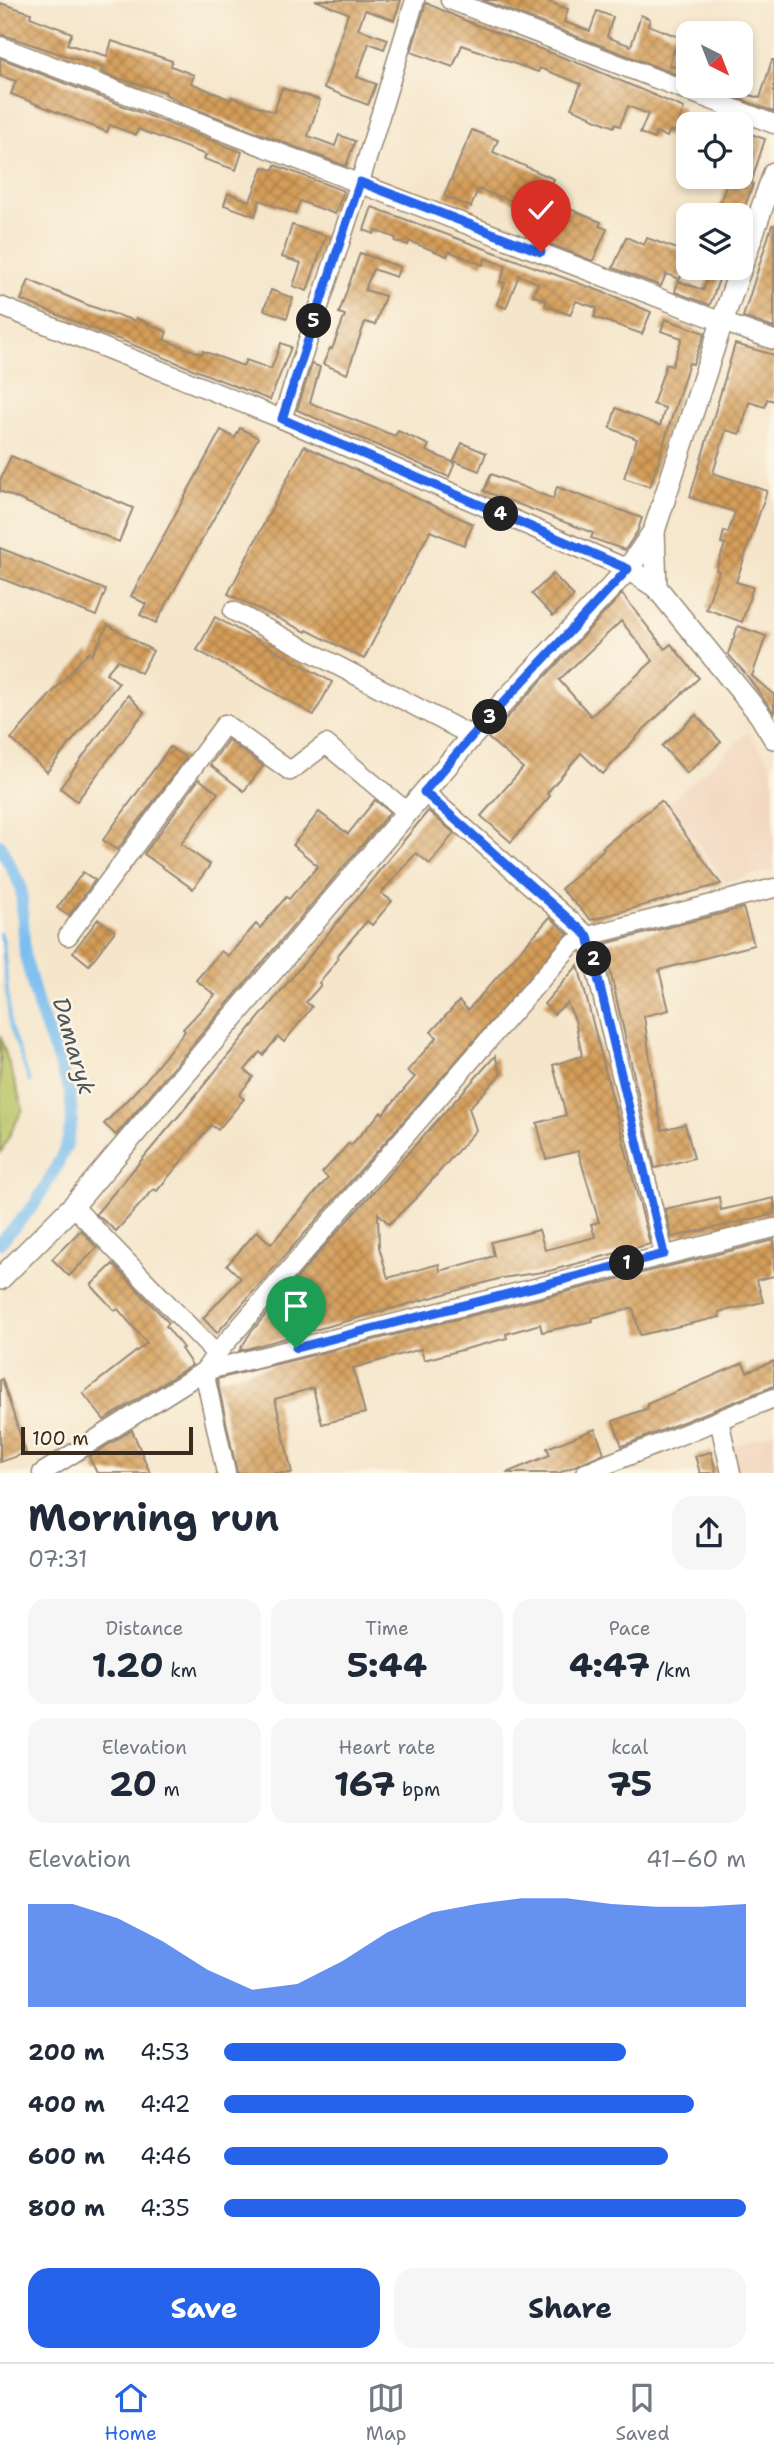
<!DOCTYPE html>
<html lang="en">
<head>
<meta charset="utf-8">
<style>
	body { margin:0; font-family:"Shantell Sans",sans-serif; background:#f6f6f7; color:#1f2937; height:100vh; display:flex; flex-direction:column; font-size:26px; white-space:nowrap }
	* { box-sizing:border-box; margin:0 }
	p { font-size:23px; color:#747a83 }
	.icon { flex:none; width:38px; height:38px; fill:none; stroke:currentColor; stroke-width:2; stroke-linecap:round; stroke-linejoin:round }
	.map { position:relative; height:1473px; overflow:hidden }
	.side { display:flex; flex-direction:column; background:#fff; flex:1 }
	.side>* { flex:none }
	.needle { width:46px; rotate:138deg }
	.buttons { position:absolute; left:676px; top:21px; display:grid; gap:14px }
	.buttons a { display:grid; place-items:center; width:77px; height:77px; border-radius:14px; background:#fff; box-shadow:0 4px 10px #0003; font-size:35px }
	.scale { position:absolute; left:21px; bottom:18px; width:172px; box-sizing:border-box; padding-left:7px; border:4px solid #3b2a1e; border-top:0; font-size:19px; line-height:24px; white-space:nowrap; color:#3b2a1e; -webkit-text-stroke:5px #fcf5e5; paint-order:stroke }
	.pin { position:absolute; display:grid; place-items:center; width:60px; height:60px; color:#fff; margin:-72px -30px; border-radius:50% 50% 50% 0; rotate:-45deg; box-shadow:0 0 7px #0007 }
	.pin .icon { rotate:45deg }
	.km { position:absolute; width:35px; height:35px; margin:-18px; border-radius:50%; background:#222; color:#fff; font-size:19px; line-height:35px; text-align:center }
	.round { display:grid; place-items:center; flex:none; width:74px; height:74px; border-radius:21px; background:#f6f6f7 }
	.summary { display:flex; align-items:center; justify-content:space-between; height:119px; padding:0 28px }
	h1 { font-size:38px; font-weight:700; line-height:52px }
	.figures { display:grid; grid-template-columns:repeat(3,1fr); gap:10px; height:119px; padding:7px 28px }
	.figures div { display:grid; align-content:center; border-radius:18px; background:#f6f6f7; text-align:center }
	.figures b { font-size:35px; font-weight:700 }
	.figures small { font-size:19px; font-weight:400 }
	.figures p { font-size:19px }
	.chart { height:196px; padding:14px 28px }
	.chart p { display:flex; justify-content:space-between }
	.chart svg { width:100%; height:126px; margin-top:7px; fill:#2563eb; opacity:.7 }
	.action { display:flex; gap:14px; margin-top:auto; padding:14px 28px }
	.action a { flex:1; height:80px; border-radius:21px; background:#2563eb; color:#fff; font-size:28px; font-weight:700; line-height:80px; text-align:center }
	.action a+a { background:#f6f6f7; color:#1f2937 }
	ul { padding:0 28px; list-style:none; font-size:23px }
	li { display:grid; grid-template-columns:112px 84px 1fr; align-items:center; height:52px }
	li i { height:18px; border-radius:9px; background:#2563eb }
	.dock { display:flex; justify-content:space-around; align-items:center; height:98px; border-top:2px solid #e0e1e3; background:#fff; font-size:19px; color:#747a83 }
	.dock a { display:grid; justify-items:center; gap:4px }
	.dock .current { color:#2563eb }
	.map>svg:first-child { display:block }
	.built { fill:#f2d5bd }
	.green { fill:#b8c466; stroke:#7a7742; stroke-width:2 }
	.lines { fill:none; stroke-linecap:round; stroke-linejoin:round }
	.stream { stroke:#78bef0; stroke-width:3.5 }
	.canal { stroke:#78bef0; stroke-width:12 }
	.building { fill:url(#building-cross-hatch); fill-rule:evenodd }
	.minor-casing { stroke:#988874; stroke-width:21 }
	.major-casing { stroke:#988874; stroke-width:24 }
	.minor { stroke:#fff; stroke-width:18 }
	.major { stroke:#fff; stroke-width:21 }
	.route-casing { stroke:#fff; stroke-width:14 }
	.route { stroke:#2563eb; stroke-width:9 }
	.labels { text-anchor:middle; stroke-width:5; stroke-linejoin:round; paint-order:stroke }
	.water-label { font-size:23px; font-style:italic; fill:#4d565d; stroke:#fcf5e5 }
</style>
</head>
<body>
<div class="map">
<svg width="774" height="1473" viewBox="0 0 774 1473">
	<defs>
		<pattern id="building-cross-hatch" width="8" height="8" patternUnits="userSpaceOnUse" patternTransform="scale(1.75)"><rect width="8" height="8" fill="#d49d58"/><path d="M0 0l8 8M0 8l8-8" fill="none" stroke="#ad8048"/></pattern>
	</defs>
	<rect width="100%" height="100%" fill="#fcf5e5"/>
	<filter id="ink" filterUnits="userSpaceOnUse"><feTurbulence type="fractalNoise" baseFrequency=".0143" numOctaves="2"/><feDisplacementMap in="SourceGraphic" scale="14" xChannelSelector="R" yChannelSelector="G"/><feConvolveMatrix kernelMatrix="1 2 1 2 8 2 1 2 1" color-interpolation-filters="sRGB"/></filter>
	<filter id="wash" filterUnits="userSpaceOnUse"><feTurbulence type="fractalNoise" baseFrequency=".00686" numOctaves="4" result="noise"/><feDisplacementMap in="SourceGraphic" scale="28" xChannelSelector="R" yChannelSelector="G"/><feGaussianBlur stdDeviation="1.57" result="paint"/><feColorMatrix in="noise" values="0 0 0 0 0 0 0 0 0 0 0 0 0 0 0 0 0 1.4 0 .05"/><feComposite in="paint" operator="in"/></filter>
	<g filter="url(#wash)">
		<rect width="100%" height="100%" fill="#f5e6cb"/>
		<!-- built -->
		<g class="built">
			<path d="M748,732L769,761L774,780V870L725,882L669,803Z"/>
			<path d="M774,1432V1473H737L731,1447Z"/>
		</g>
		<!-- green -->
		<path class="green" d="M0,1035L23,1109L0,1154Z"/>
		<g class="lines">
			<!-- stream -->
			<path class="stream" d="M0,933L3,942L10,1026L30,1082"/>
			<!-- canal -->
			<path class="canal" d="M0,845L21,887L25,956L39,1009L70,1092L72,1120L66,1147L51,1177L34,1205L0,1243"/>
		</g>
		<g id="blocks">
			<!-- building -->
			<g class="building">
				<path d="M315,0H401L394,20L365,10L358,29L388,39L384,49L369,43L357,77L376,84L368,105L324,88L348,13Z"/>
				<path d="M482,0H544L568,9L564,22L590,31L597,11L613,17L607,37L631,46L641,15L650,19L648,25L679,37L669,65L688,72V79Z"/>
				<path d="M0,3L31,13L30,17L72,33L67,44L107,56L112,41L172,61L171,66L194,75L191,83L231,100L232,97L274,112L282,88L320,100L308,136L335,146L339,135L355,141L346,166L185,105L165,94L166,92L110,76L101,72L103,68L0,34Z"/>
				<path d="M426,3L471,23L586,66L684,108L675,132L670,130L667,137L656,132L654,139L640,133L648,114L628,106L620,126L615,124L614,127L590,117V116L571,108L581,84L540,68L538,72L462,45L453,67L411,52Z"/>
				<path d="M0,58L242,152L236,170L204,159L206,155L138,129L136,135L110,125L107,132L11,94L16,81L0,76Z"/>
				<path d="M772,60H774V112L738,98L739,92L760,98Z"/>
				<path d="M472,130L498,140L493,152L554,179L546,199L601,222L599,226L607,229L593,261L542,241L549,225L515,211L518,203L478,189L471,207L444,196Z"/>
				<path d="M740,130L765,139L751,183L753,184L742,215H716L729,177H740Z"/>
				<path d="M275,165L344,191L335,214L300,201L295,214L260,200L255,216L224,205L228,193L250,201L263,167L273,170Z"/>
				<path d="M372,207L616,297L651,312L642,334L594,317L597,308L576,301L570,315L545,305L547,301L533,295L538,283L519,275L506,308L497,304L505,283L500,282L506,266L485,258L483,265L449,251L447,256L409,241L408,245L395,241L396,238L375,230L374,234L364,230Z"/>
				<path d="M292,225L326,236L307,291L293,286L301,263L282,257Z"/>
				<path d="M772,225H774V328L743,317Z"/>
				<path d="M626,237L644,245L647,238L688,253V265L685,264L680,279L666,274L661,286L613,268Z"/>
				<path d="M360,253L400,267L396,277L373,269L365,290L385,296L375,325L365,322L347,374L323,364L330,348L332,349L345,315L339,313Z"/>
				<path d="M711,268H723L710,305L675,292L678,281L703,290Z"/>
				<path d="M29,280L90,306L135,321L136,318L167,332L164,340L202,354L203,351L243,366L246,360L271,369L281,343L291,347L270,400L21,300Z"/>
				<path d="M271,290L293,298L287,318L264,310Z"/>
				<path d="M665,319L705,333L693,364L689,363L650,487L624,478L637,439L610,428L616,408L660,426L665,408L653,404L666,364L672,366L682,338L661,331Z"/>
				<path d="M735,344L774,355V401L767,399L765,407L749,402L740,434L726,430L713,473L767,491L736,582L753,587L742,622L706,609L719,571L716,570L725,544L721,543L724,531L728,533L735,512L690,497Z"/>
				<path d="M312,364L320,367L310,403L395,436L398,431L429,445L426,451L455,463L449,477L297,410Z"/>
				<path d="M240,428L258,438L156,623L140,615L146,604L131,596L221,430L235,438Z"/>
				<path d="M462,443L486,453L479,471L454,461Z"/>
				<path d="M304,446L473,524L464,545L430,531L364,659L307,630L306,632L228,594Z"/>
				<path d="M11,456L133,508L119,542L0,491V480Z"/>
				<path d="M491,474L553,499L557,487L642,518L637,532L625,550L591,538L593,533L484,491Z"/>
				<path d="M0,548L106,590L96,616L0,578Z"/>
				<path d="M553,574L574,596L553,616L532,594Z"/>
				<path d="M622,594L665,649L671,644L699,678L643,730L603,774L581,753L547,793L550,796L511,842L481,816L523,768L488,738ZM621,621L653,661L591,716L559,680Z"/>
				<path d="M215,617L332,682L314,715L197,650Z"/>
				<path d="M108,625L153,651L141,673L118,660L106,673L119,683L47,772L11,739L88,652L92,655Z"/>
				<path d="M738,626L766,636L752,676L774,695V713L744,672L728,654Z"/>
				<path d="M128,695L144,712L77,801L60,788Z"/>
				<path d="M696,715L721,742L687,773L662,746Z"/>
				<path d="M228,740L263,766L244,791L210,765Z"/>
				<path d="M170,747L186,758L117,850L103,840Z"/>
				<path d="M199,779L218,793L181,844L210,865L193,889L144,854Z"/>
				<path d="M375,800L390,812L116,1135L104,1124L145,1081L185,1031L183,1029L215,995L196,980L221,951L228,956L256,924L260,928L286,897L289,899L318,866L293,845L319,812L348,834Z"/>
				<path d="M661,801L721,884L591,920L561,889L604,849L603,847Z"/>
				<path d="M428,811L454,833L430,864L416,853L381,893L392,901L372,925L367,921L337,956L339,958L319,983L321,985L306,1002L312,1007L284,1042L278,1037L263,1055L260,1052L245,1070L253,1077L239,1095L244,1099L218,1130L211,1125L157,1191L154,1189L116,1231L96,1214L182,1112Z"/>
				<path d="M83,872L95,880L69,916L57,908Z"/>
				<path d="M743,908L754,945L659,970L669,1010L644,1016L655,1095L662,1130L685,1124L694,1158L655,1168L604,944Z"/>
				<path d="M550,917L568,934L217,1333L203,1318L241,1278L227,1265L257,1231L271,1244L328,1178L322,1173L349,1143L351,1145L381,1112L383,1114L415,1077L407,1071L437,1037L431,1032L459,1001L468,1010Z"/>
				<path d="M98,919L115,931L89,965L73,952Z"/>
				<path d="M578,965L650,1244L549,1271L502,1278L239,1351L251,1332L323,1248L495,1056L501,1074L469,1108L476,1130L417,1197L389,1224L378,1213L379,1247L388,1278L439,1264L440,1271L494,1256L491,1242L539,1230L545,1250L595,1237L591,1224L599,1222L578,1151L546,1159L537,1123L566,1115L553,1065L582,1056L575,1020L567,1003L554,1014L544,1004Z"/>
				<path d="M719,1197L721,1210L774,1198V1214L672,1237L665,1209Z"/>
				<path d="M81,1230L97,1248L69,1276L52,1259Z"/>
				<path d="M774,1240V1276L757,1280L763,1302L719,1312L720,1317L640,1335L633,1308L592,1318L593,1321L542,1332L540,1324L506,1334L507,1338L424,1360L421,1349L353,1368L365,1413L322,1424L313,1388L275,1399L292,1473H237L217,1379Z"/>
				<path d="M113,1264L169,1323L166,1326L183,1348L181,1349L192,1365L104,1420L83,1393L147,1343L118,1309L115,1311L91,1285Z"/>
				<path d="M774,1361V1386L622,1446L613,1421L648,1408L647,1404L743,1363L747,1372Z"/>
				<path d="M2,1379L26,1453L0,1462V1380Z"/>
				<path d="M595,1429L604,1453L559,1473H506L550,1455L547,1448Z"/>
				<path d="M132,1430L150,1473H97L89,1457Z"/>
				<path d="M711,1452L716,1473H700L695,1456Z"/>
			</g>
		</g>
	</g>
	<g filter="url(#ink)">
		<use href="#blocks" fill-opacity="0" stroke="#988874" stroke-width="2"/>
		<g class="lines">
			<!-- minor casing -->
			<g class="minor-casing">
				<g id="minor">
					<path d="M450,0L774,124"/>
					<path d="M0,46L722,322L774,340"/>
					<path d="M0,306L282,419L628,569"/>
					<path d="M282,419L360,182L415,0"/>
					<path d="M233,611L472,736"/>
					<path d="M424,792L588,936L664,1254"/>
					<path d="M68,936L225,724L290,771L326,744L407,812"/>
					<path d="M73,1206L216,1354L204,1371L226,1473"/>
					<path d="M216,1354L571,945L588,936L774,888"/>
					<path d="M719,1420L731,1473"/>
					<path d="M42,1473L204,1371L774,1228"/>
					<path d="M585,1473L774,1398"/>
				</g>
			</g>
			<!-- major casing -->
			<g class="major-casing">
				<g id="major">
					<path d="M774,173L722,322L654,531L628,569L656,587L760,715L774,738"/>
					<path d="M654,531L656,587"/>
					<path d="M0,1279L73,1206L472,736L628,569"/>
				</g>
			</g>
			<!-- minor -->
			<use href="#minor" class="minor"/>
			<!-- major -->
			<use href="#major" class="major"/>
		</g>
	</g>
	<g class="lines" filter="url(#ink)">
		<!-- route casing -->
		<g class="route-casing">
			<path id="route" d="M296,1348L664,1254L588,936L424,792L472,736L628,569L282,419L360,182L541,252"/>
		</g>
		<!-- route -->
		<use href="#route" class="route"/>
	</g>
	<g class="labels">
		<!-- water labels -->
		<g class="water-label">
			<text transform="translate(74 1046) rotate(74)" y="8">Damaryk</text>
		</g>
	</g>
</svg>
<div class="buttons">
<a><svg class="needle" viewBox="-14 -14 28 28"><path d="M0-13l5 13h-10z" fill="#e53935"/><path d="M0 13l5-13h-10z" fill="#747a83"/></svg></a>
<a><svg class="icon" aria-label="locate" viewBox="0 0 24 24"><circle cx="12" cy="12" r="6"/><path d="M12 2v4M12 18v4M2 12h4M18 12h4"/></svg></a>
<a><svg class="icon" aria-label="layers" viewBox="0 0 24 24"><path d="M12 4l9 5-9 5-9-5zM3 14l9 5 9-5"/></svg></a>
</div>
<div class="scale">100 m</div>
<div class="pin" style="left:296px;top:1348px;background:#1e9e55"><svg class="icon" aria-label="arrive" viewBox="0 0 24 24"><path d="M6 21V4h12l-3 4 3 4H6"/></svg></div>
<div class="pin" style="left:541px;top:252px;background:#d93025"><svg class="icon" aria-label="check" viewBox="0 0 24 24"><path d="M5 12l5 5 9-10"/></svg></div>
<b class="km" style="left:627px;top:1263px">1</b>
<b class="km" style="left:594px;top:959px">2</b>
<b class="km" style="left:490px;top:717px">3</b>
<b class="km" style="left:501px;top:514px">4</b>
<b class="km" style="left:314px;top:321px">5</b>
</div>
<section class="side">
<div class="summary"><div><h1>Morning run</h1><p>07:31</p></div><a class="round"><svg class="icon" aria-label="share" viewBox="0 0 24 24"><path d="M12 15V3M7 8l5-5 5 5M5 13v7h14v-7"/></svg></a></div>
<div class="figures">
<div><p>Distance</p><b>1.20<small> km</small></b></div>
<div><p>Time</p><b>5:44</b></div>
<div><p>Pace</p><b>4:47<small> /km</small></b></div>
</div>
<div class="figures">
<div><p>Elevation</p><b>20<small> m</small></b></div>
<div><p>Heart rate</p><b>167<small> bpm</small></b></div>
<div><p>kcal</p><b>75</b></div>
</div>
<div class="chart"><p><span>Elevation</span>41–60 m</p>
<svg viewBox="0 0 160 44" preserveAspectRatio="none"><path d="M0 44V8L10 8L20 13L30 21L40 31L50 38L60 36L70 28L80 18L90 11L100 8L110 6L120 6L130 8L140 9L150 9L160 8V44z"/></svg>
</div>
<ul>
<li><b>200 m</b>4:53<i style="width:77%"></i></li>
<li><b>400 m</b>4:42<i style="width:90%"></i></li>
<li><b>600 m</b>4:46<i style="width:85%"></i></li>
<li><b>800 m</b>4:35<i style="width:100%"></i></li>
</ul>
<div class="action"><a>Save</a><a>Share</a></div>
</section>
<nav class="dock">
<a class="current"><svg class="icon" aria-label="home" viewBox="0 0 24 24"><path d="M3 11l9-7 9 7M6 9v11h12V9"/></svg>Home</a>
<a><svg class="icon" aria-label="map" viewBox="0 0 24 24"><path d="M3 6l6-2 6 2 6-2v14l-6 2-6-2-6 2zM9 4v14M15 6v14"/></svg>Map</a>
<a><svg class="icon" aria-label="saved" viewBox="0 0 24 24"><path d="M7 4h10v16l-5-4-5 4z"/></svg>Saved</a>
</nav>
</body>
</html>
